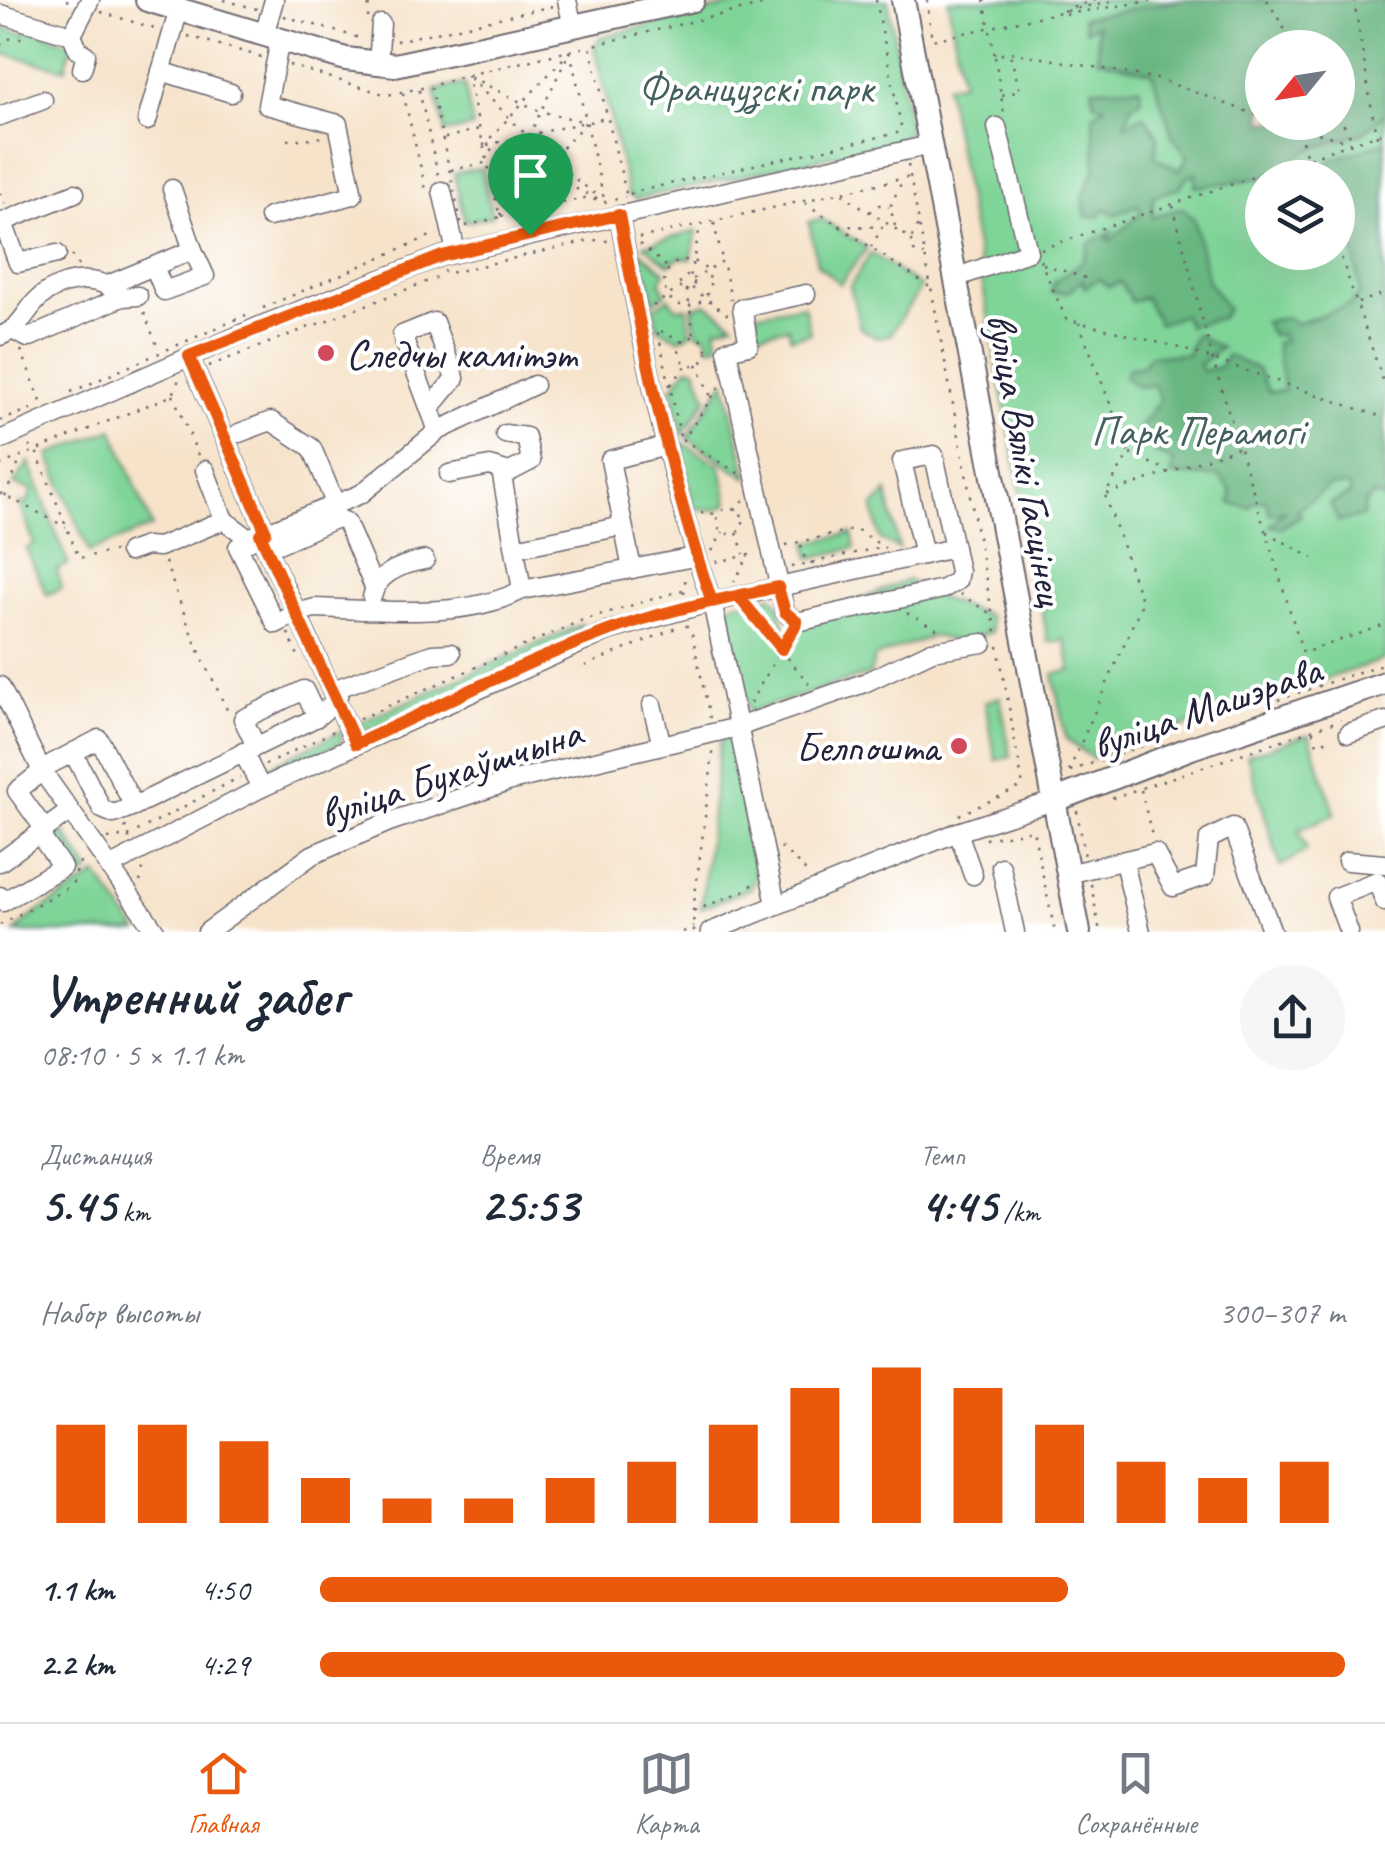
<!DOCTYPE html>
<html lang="ru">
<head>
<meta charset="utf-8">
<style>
	body { margin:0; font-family:Caveat,sans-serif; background:#f6f6f7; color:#1f2937; height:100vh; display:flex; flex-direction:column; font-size:38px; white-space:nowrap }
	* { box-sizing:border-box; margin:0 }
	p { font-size:32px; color:#747a83 }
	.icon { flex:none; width:55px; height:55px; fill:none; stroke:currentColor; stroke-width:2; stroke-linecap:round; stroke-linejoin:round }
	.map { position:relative; height:932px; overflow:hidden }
	.side { display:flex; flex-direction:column; background:#fff; flex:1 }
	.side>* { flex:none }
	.needle { width:65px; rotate:240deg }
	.fabs { position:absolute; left:1245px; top:30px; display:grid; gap:20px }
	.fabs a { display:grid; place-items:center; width:110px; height:110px; border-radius:50%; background:#fff; box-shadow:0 10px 40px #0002; font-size:50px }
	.pin { position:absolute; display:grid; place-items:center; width:85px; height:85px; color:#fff; margin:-102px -42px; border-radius:50% 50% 50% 0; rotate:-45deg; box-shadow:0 0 10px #0007 }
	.pin .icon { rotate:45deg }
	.round { display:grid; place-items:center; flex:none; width:105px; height:105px; border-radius:52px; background:#f6f6f7 }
	.overview { display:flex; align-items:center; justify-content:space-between; height:170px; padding:0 40px }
	h1 { font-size:55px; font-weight:600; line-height:75px }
	.stats { display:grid; grid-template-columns:repeat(3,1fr); gap:15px; height:170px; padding:10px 40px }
	.stats div { display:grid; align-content:center }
	.stats b { font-size:50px; font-weight:600 }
	.stats small { font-size:28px; font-weight:400 }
	.stats p { font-size:28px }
	.chart { height:280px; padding:20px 40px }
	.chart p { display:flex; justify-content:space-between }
	.chart svg { width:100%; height:180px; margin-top:10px; stroke:#ea580c; stroke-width:6 }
	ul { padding:0 40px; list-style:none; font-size:32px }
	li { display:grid; grid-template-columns:160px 120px 1fr; align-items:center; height:75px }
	li i { height:25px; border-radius:12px; background:#ea580c }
	.menu { display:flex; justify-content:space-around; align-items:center; height:140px; border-top:2px solid #e0e1e3; background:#fff; font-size:28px; color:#747a83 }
	.menu a { display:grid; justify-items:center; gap:5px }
	.menu .on { color:#ea580c }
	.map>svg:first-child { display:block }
	.green { fill:#7fd498; stroke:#507b6a; stroke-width:2.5; fill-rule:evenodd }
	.forest { fill:#67b680; stroke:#446c5e; stroke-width:2.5; fill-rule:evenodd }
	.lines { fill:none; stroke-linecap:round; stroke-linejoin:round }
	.minor-casing { stroke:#6c666d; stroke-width:21 }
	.major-casing { stroke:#6c666d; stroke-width:26 }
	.path { stroke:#6c666d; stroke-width:2.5; stroke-dasharray:2.5 8; stroke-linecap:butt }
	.minor { stroke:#fff; stroke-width:18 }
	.major { stroke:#fff; stroke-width:22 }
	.route-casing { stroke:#fff; stroke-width:20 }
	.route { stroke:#ea580c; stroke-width:12 }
	.poi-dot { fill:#d1495b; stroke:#fff; stroke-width:4 }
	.labels { text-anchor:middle; stroke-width:8; stroke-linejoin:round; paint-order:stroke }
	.park-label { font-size:42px; fill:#43605c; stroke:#fff }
	.poi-label { font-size:42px; fill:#22223b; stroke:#fff; text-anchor:start }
	.street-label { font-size:42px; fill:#22223b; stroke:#fff }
</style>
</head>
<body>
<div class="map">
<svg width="1385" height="932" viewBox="0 0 1385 932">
	<rect width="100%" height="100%" fill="#fff"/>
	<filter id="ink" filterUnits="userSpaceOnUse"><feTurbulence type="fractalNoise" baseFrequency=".01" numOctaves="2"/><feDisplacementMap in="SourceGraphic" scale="20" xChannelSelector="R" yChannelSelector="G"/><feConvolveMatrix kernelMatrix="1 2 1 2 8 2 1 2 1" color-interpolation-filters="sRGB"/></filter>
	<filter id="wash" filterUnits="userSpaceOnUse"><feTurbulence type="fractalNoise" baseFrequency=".0048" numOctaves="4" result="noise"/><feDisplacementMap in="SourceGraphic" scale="40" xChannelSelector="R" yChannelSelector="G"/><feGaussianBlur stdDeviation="2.25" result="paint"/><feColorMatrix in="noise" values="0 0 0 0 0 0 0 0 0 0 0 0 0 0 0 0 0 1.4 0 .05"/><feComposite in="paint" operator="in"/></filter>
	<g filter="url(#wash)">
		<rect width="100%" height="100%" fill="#f6e3ca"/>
		<!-- green -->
		<g class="green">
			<path d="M756,0H888L910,130L895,142L636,199L628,194L594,47L600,37Z"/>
			<path d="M948,0H1385V659L1092,758L1066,739L1053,674L1071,671L1065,640L1048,642L946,85L962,82ZM1262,48H1338V122H1262ZM1262,178H1338V252H1262Z"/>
			<path d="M0,27L25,34L27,27L72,44L65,69L0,53Z"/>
			<path d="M464,84L473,127L445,133L435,90Z"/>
			<path d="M482,168L492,216L465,222L454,173Z"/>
			<path d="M822,219L867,248L840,284L817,264L809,222Z"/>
			<path d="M697,231L691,259L680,257L669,265L644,245Z"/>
			<path d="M640,251L665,272L660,282L666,294L653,302L648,276L641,270Z"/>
			<path d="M871,253L921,287L890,335L877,338L860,328L850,286Z"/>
			<path d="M669,298L675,307L687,308L691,333L679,339L658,328L653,308Z"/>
			<path d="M706,303L734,323L716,328L719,345L710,347L706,335L696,332L692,308Z"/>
			<path d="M804,305L810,333L791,338L788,327L757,334L753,314Z"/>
			<path d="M688,367L696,368L707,398L682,435L672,388Z"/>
			<path d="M725,380L748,478L687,438Z"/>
			<path d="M113,429L152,527L89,552L49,455Z"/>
			<path d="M684,444L721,466L728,503L716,510L694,508L681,453Z"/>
			<path d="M29,462L68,564L57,570L62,588L47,595L26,549L34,544L20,503L27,504L32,490L14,484Z"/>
			<path d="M887,492L899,549L880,539L873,508Z"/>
			<path d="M852,533L855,548L810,558L808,543Z"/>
			<path d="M908,580L937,597L989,616L991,632L958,642L933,636L875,657L870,674L749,712L726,605L772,596L779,604L785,630Z"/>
			<path d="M582,624L583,627L559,643L368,731L352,726Z"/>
			<path d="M1000,697L1011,757L996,760L985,702Z"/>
			<path d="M342,731L341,743L265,777L260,771Z"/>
			<path d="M1309,734L1335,814L1299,830L1307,850L1280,866L1247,755Z"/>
			<path d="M730,738L756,873L751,888L701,908L720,741Z"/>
			<path d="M63,831L90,872L76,881L51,839Z"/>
			<path d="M97,875L138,932H15L32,916Z"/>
		</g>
		<!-- forest -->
		<g class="forest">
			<path d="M1182,0H1381L1385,5V114L1363,133L1310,149L1267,177L1195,187L1196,174L1187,177L1179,188L1153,196L1152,217L1183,208L1194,219L1208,281L1227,309L1221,318L1188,326L1183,315L1159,324L1145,297L1132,302L1120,282L1109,287L1099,279L1085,287L1083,280L1068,292H1051L1055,281L1083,261L1089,243L1112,231L1107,239L1111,240L1142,213L1137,205L1114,215L1106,208L1099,216L1086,217L1083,197L1096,166L1093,115L1104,106L1094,103L1092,88L1140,87L1141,101L1132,105L1125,125L1144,115L1158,137L1155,157L1179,170L1188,157L1172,135L1152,72L1098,59L1097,25L1085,30L1082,18ZM1262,48H1338V122H1262Z"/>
			<path d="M1385,142V500L1374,495L1365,503L1363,516L1339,522L1330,504L1351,494L1348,486H1330L1297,510L1301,515L1281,528L1270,526L1284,511L1270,514L1265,500L1252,503L1250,508L1230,503L1232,492L1219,476L1172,475L1173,461L1156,453L1137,430L1160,400L1154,385L1137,387L1125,377L1128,369L1143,366L1149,356L1187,354L1195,334L1221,348L1199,365L1202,371L1220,367L1227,355L1257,369L1269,392L1284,391L1276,343L1284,340L1282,335H1272L1264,322L1287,317L1296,324L1350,305L1360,293L1355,254L1338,230V178L1311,177L1332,160Z"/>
		</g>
	</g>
	<g filter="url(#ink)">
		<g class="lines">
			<!-- minor casing -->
			<g class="minor-casing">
				<g id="minor">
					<path d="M567,0L573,27"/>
					<path d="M0,14L72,35L90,0"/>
					<path d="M72,35L78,50L86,55L82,69"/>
					<path d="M264,35L274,0"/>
					<path d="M378,65L381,24"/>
					<path d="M161,71L231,93"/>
					<path d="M0,116L43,100"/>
					<path d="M147,121L179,9"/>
					<path d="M442,191L456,252"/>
					<path d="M619,215C643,345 668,477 712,602L776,905"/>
					<path d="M269,217L353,195L338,124L267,105L280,40"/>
					<path d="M3,222L18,263L57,254"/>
					<path d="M0,223L75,193"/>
					<path d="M154,266L164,291L205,276L193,250"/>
					<path d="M955,278L1028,252L997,127"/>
					<path d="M110,284L193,250L172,189"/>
					<path d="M806,294L742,308L749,345L727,350L785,612L797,622L943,589L957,581L959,571L934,455L902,461L924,555"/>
					<path d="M14,331L28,338L122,297L138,296"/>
					<path d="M0,336C24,328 27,304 47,292C72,277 102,275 122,297"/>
					<path d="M189,356L266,532"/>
					<path d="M438,431L534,385"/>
					<path d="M239,433L271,421L312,448L335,503"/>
					<path d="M505,434L526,437L531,461L502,476L522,590"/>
					<path d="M0,440L262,325L442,256L930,145"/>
					<path d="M205,470L224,520"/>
					<path d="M449,474L490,466L506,471"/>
					<path d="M515,548L623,526"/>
					<path d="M267,549L337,518L346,522L374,587"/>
					<path d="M129,552L146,546L159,547L224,520L247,537L260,535L361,494L438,431L402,335L434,322L455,378L432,406"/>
					<path d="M632,569L610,460L667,446"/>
					<path d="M372,597C377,573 402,564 425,560"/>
					<path d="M0,686L42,771L156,932"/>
					<path d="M652,705L661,742"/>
					<path d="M1349,733L1385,721"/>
					<path d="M356,745L299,618L297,613L260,535L238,547L276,624C289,617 300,611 315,608C379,610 465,620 522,590L694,557"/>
					<path d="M256,746L243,719L304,690L317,717"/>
					<path d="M243,752L261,788"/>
					<path d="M134,806L317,717L336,701L341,687L432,654L451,653"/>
					<path d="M45,830L17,791L51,764L99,739L134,806L114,814L102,809L73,752"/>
					<path d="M958,832L973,875"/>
					<path d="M1347,861L1385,864"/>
					<path d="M0,862L70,811"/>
					<path d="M1124,862L1141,932"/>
					<path d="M109,867L261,788L608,631L712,602L954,548"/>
					<path d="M1001,867L1015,932"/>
					<path d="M1067,874L1155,853L1173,887L1205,876L1209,839L1233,827L1272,932"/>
					<path d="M0,896L3,902L62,867L39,834"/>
					<path d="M207,932L312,855L389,822L511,781L738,727L864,683L932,651L983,643"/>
					<path d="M710,932L958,832L1053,801"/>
					<path d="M1349,932L1336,897L1377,881L1385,902"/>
				</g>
			</g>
			<!-- major casing -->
			<g class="major-casing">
				<g id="major">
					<path d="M147,0L346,59L395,65L693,0"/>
					<path d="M903,0L1079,932"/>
					<path d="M1053,801L1191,748L1385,683"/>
				</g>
			</g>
			<!-- path -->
			<g class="path">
				<path d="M66,0L75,3"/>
				<path d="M224,0L257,9"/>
				<path d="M782,0L590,46L627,197L633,192L902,132"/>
				<path d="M876,0L902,131"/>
				<path d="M927,0L932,40L1116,0"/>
				<path d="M984,0L995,56L1010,52L1159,79L1262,117"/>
				<path d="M1267,0L1296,48"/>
				<path d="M1354,0L1376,135L1385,138"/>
				<path d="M1063,11L1095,0"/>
				<path d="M101,12L156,29"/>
				<path d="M1066,14L1157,0"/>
				<path d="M284,16L363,39"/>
				<path d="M368,18L369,0"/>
				<path d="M188,36L262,57"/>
				<path d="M396,41L553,6"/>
				<path d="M0,45L11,38H27"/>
				<path d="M570,51L483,146L605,202"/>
				<path d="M570,51L604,199"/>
				<path d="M995,57L1004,114"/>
				<path d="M289,65L387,95L431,86"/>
				<path d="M467,75L500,217L462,227L431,86Z"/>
				<path d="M468,75L590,46"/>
				<path d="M470,77L539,111L586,122L501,216"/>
				<path d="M470,78L550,159L600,198"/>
				<path d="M419,90L438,175"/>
				<path d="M403,93L427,194"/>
				<path d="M1002,95L1020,91L1010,54"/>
				<path d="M1338,115L1354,142"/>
				<path d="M589,122L605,118"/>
				<path d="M1278,122L1353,143"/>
				<path d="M1299,131L1313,178"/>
				<path d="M445,138L479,129"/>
				<path d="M287,140L325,137"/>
				<path d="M487,145L581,123"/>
				<path d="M908,165L996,633"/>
				<path d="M451,170L485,163"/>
				<path d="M0,193L5,204"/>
				<path d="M842,194L911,239L918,226"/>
				<path d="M604,202L625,197"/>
				<path d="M805,203L931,288"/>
				<path d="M1173,206L1213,361L1303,653L1385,625"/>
				<path d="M870,212L879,205L889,207"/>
				<path d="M500,215L529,136L567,57"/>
				<path d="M501,216L585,198L596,200"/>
				<path d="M714,223L722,259"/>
				<path d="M839,226L883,227"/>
				<path d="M895,226L890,207L903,179"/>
				<path d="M639,238L909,177"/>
				<path d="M911,240L914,251L924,255"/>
				<path d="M640,244L668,268"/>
				<path d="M871,247L882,228"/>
				<path d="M1338,248L1385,387"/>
				<path d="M1041,249L1385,132"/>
				<path d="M72,255L80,268"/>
				<path d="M1040,260L1066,319L1180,348L1385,418"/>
				<circle cx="687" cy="283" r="23"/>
				<path d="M1043,264L1091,280"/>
				<path d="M444,270L445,274L593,240L609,241"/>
				<circle cx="687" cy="283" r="7"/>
				<path d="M690,276L700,227"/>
				<path d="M693,279L723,261L731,300"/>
				<path d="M692,288L728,315"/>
				<path d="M687,290L694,335"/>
				<path d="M1358,303L1385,293"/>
				<path d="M653,306L681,287"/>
				<path d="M263,308L435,234"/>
				<path d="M144,312L159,351"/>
				<circle cx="693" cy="351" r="14"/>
				<path d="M21,350L42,404"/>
				<path d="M697,364L711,397"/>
				<path d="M209,366L444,275"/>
				<path d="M670,386L657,329L682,342"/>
				<path d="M719,387L683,440L741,475"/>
				<path d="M71,392L246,315"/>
				<path d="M173,395L198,455"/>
				<path d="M0,421L31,409"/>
				<path d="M680,436L670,386L686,366"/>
				<path d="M29,446L36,451L79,558L115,551"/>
				<path d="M1130,454L1169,471"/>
				<path d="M0,465L173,395L179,379"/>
				<path d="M0,493L66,527"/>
				<path d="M1107,494L1240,447"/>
				<path d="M5,496L21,458"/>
				<circle cx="730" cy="521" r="13"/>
				<path d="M735,510L744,500"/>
				<path d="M701,513L720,514"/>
				<path d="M1266,532L1313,558"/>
				<path d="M737,533L744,554"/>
				<path d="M786,545L856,529L885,548"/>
				<path d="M801,545L805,559L816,565"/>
				<path d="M712,551L723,532"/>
				<path d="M165,562L194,640L230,716"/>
				<path d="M716,562L749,555L734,582"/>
				<path d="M792,567L882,547"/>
				<path d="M684,593L686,572"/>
				<path d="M960,594L991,614"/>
				<path d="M748,609L809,684"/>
				<path d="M907,613L944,633"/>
				<path d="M686,625L692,634L710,718"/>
				<path d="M288,633L299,658"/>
				<path d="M585,666L676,628"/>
				<path d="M1278,700L1385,663"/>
				<path d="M750,703L789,636"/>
				<path d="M359,719L580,621L686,589"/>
				<path d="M1313,731L1317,744L1334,738"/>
				<path d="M265,765L334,731"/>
				<path d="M1069,771L1142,603L1105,495L1129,453L1079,323"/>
				<path d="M1070,771L1166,738"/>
				<path d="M1141,790L1153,840"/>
				<path d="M1112,798L1341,720"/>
				<path d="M1077,811L1085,857"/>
				<path d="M959,815L1023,786L998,646"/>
				<path d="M125,826L128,836L240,777"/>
				<path d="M108,839L128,836L131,841"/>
				<path d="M985,839L1033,830L1055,932"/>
				<path d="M781,847L811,876"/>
				<path d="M140,882L144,866"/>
				<path d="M1091,884L1100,932"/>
				<path d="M694,911L751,888L754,878"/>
				<path d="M0,925L72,885L82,856"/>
				<path d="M683,932L694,926"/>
				<path d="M694,932L693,911L714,746"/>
			</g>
			<!-- minor -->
			<use href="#minor" class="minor"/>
			<!-- major -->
			<use href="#major" class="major"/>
		</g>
	</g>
	<g class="lines" filter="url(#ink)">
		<!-- route casing -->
		<g class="route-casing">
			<path id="route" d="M530,235L442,256L189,356L266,532L260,534L356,744C439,706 522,663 608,631C662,611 722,599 778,587L785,612L797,622L782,649L738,596L712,602C669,477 643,345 619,215L530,235"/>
		</g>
		<!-- route -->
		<use href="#route" class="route"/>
	</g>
	<!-- markers -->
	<g class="poi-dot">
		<circle cx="326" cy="353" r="10"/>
		<circle cx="959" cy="746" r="10"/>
	</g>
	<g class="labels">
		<!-- park labels -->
		<g class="park-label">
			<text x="756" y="102">Французскі парк</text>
			<text x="1198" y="445">Парк Перамогі</text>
		</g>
		<!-- poi labels -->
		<g class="poi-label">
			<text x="346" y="368">Следчы камітэт</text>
			<text x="939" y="761" text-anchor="end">Белпошта</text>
		</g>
		<!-- street labels -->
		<g class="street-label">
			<text transform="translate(1027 459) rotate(80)" y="15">вуліца Вялікі Гасцінец</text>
			<text transform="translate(1206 706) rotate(-19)" y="15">вуліца Машэрава</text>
			<text transform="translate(450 772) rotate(-18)" y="15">вуліца Бухаўшчына</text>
		</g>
	</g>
</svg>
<div class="fabs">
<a><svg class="needle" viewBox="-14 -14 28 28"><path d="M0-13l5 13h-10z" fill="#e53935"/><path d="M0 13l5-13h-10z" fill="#747a83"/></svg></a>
<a><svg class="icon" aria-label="layers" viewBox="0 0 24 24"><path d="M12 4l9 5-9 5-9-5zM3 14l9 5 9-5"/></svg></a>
</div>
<div class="pin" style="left:530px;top:235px;background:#1e9e55"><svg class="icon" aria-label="arrive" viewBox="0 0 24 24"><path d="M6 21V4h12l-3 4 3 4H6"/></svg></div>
</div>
<section class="side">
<div class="overview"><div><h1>Утренний забег</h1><p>08:10 · 5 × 1.1 km</p></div><a class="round"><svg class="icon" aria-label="share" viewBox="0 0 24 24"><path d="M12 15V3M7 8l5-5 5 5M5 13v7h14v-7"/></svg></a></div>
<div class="stats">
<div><p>Дистанция</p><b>5.45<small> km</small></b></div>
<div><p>Время</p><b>25:53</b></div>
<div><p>Темп</p><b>4:45<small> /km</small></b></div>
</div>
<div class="chart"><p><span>Набор высоты</span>300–307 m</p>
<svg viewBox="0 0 160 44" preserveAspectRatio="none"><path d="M5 44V20M15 44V20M25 44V24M35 44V33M45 44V38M55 44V38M65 44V33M75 44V29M85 44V20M95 44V11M105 44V6M115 44V11M125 44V20M135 44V29M145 44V33M155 44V29"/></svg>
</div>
<ul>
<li><b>1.1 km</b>4:50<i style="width:73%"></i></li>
<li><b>2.2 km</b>4:29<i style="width:100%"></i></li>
</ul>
</section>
<nav class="menu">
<a class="on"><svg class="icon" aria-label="home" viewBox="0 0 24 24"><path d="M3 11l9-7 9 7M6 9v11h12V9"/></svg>Главная</a>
<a><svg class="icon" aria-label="map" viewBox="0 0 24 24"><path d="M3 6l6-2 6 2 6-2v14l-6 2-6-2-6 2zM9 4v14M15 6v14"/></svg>Карта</a>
<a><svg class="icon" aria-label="saved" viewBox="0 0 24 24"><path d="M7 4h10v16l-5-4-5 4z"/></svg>Сохранённые</a>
</nav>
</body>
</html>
